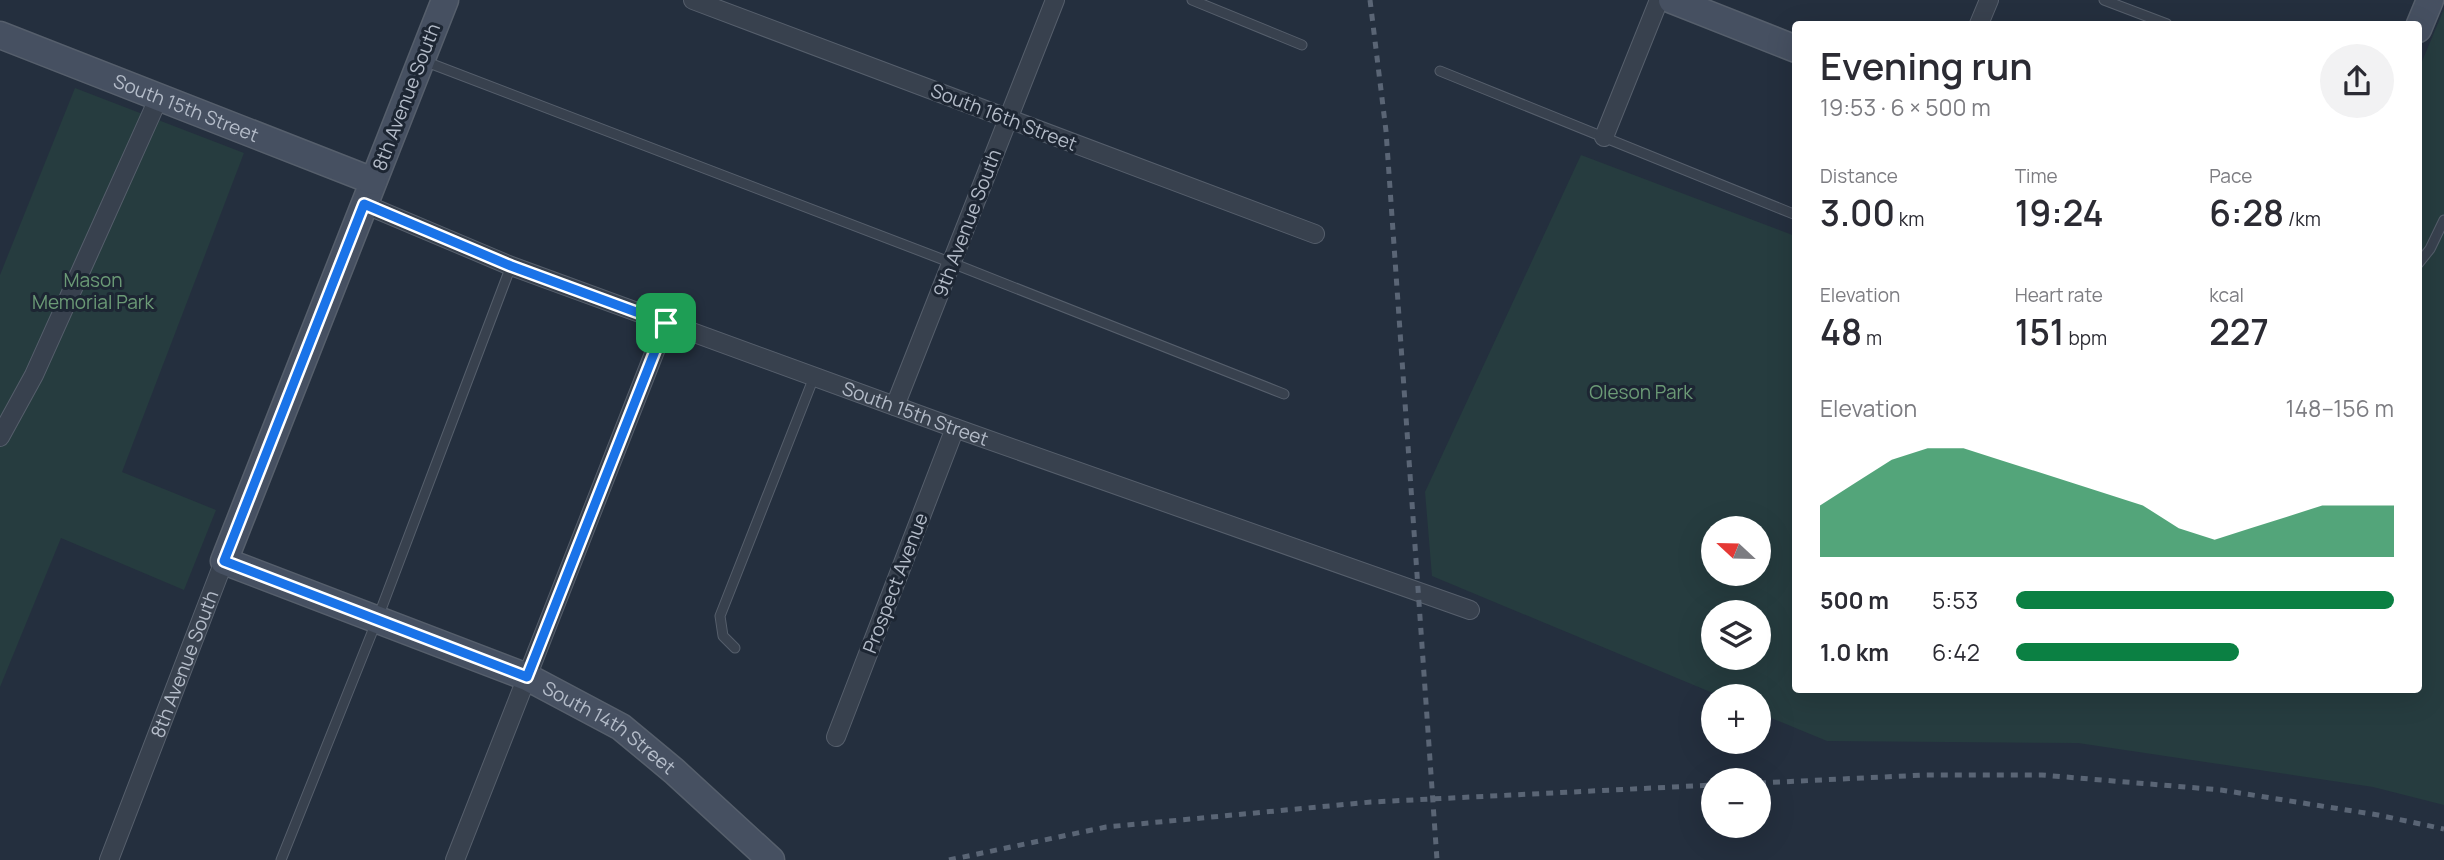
<!DOCTYPE html>
<html lang="en">
<head>
<meta charset="utf-8">
<style>
	body { margin:0; font-family:Manrope,sans-serif; background:#f2f2f3; color:#2b2b33; height:100vh; display:flex; flex-direction:column; font-size:26px; white-space:nowrap }
	* { box-sizing:border-box; margin:0 }
	p { font-size:23px; color:#7c7c81 }
	.icon { flex:none; width:38px; height:38px; fill:none; stroke:currentColor; stroke-width:2; stroke-linecap:round; stroke-linejoin:round }
	.map { position:relative; flex:1; overflow:hidden }
	.side { position:absolute; left:1792px; top:21px; width:630px; height:672px; display:flex; flex-direction:column; background:#fff; border-radius:7px; box-shadow:0 7px 28px #0002 }
	.side>* { flex:none }
	.needle { width:46px; rotate:292deg }
	.controls { position:absolute; left:1701px; top:516px; display:grid; gap:14px }
	.controls a { display:grid; place-items:center; width:70px; height:70px; border-radius:50%; background:#fff; box-shadow:0 7px 28px #0002; font-size:35px }
	.pin { position:absolute; display:grid; place-items:center; width:60px; height:60px; color:#fff; margin:-30px; border-radius:14px; box-shadow:0 4px 10px #0006 }
	.round { display:grid; place-items:center; flex:none; width:74px; height:74px; border-radius:37px; background:#f2f2f3 }
	.overview { display:flex; align-items:center; justify-content:space-between; height:119px; padding:0 28px }
	h1 { font-size:38px; font-weight:600; line-height:52px }
	.metrics { display:grid; grid-template-columns:repeat(3,1fr); gap:10px; height:119px; padding:7px 28px }
	.metrics div { display:grid; align-content:center }
	.metrics b { font-size:35px; font-weight:600 }
	.metrics small { font-size:19px; font-weight:400 }
	.metrics p { font-size:19px }
	.chart { height:196px; padding:14px 28px }
	.chart p { display:flex; justify-content:space-between }
	.chart svg { width:100%; height:126px; margin-top:7px; fill:#0b8043; opacity:.7 }
	ul { padding:0 28px; list-style:none; font-size:23px }
	li { display:grid; grid-template-columns:112px 84px 1fr; align-items:center; height:52px }
	li i { height:18px; border-radius:9px; background:#0b8043 }
	.map>svg:first-child { display:block }
	.green { fill:#263c3f; fill-rule:evenodd }
	.lines { fill:none; stroke-linecap:round; stroke-linejoin:round }
	.lane-casing { stroke:#565f6c; stroke-width:11 }
	.street-casing { stroke:#565f6c; stroke-width:20 }
	.secondary-casing { stroke:#565f6c; stroke-width:29 }
	.lane { stroke:#38414e; stroke-width:9 }
	.street { stroke:#38414e; stroke-width:18 }
	.secondary { stroke:#465061; stroke-width:26 }
	.rail { stroke:#5a6575; stroke-width:5; stroke-dasharray:7 7; stroke-linecap:butt }
	.route-casing { stroke:#fff; stroke-width:14 }
	.route { stroke:#1a73e8; stroke-width:9 }
	.labels { text-anchor:middle; stroke-width:6; stroke-linejoin:round; paint-order:stroke }
	.street-label { font-size:19px; fill:#b4bcc9; stroke:#1d2633 }
	.park-label { font-size:19px; fill:#6b9a76; stroke:#1d2633 }
</style>
</head>
<body>
<div class="map">
<svg width="2444" height="860" viewBox="0 0 2444 860">
	<rect width="100%" height="100%" fill="#242f3e"/>
	<!-- green -->
	<g class="green">
		<path d="M2444,9V805L2373,787L2078,743L1827,741L1759,713V696H1720L1432,576L1425,492L1581,155L1795,236L1796,690H2418V71ZM1713,528H1759V574H1713ZM1713,612H1759V658H1713Z"/>
		<path d="M75,88L244,153L122,472L216,510L184,590L61,538L0,687V275Z"/>
	</g>
	<g class="lines">
		<!-- lane casing -->
		<g class="lane-casing">
			<g id="lane">
				<path d="M1192,0L1302,45"/>
				<path d="M2104,0L2167,24"/>
				<path d="M424,61L952,263L1284,394"/>
				<path d="M1440,71L1796,215"/>
				<path d="M2418,264L2430,249L2444,220"/>
				<path d="M735,648L723,636L720,616L814,377"/>
				<path d="M281,860L377,620L511,266"/>
			</g>
		</g>
		<!-- street casing -->
		<g class="street-casing">
			<g id="street">
				<path d="M693,0L1315,234"/>
				<path d="M1979,24L1989,0"/>
				<path d="M1604,137L1659,0"/>
				<path id="s1" d="M364,204L511,266L955,428L1470,610"/>
				<path d="M895,406L1055,0"/>
				<path d="M0,437L34,375L159,97"/>
				<path d="M836,737L955,428"/>
				<path id="s2" d="M109,860L224,561"/>
				<path d="M455,860L666,323"/>
			</g>
		</g>
		<!-- secondary casing -->
		<g class="secondary-casing">
			<g id="secondary">
				<path id="s3" d="M445,0L224,561L527,677L621,727L674,771L771,860"/>
				<path d="M1672,0L1796,49"/>
				<path d="M2418,29L2430,0"/>
				<path id="s4" d="M0,35L373,181"/>
			</g>
		</g>
		<!-- lane -->
		<use href="#lane" class="lane"/>
		<!-- street -->
		<use href="#street" class="street"/>
		<!-- secondary -->
		<use href="#secondary" class="secondary"/>
		<!-- rail -->
		<g class="rail">
			<path d="M1370,0L1386,131L1437,860"/>
			<path d="M1759,783L1924,775H2042L2221,790L2378,815L2444,829"/>
			<path d="M949,860L1106,827L1371,802L1713,785"/>
		</g>
	</g>
	<g class="lines">
		<!-- route casing -->
		<g class="route-casing">
			<path id="route" d="M364,204L511,266L666,323L527,677L224,561Z"/>
		</g>
		<!-- route -->
		<use href="#route" class="route"/>
	</g>
	<g class="labels">
		<!-- street labels -->
		<g class="street-label">
			<text transform="translate(406 97) rotate(-69)" y="7">8th Avenue South</text>
			<text dy="7" stroke="none"><textPath href="#s4" startOffset="200">South 15th Street</textPath></text>
			<text transform="translate(1004 117) rotate(21)" y="7">South 16th Street</text>
			<text transform="translate(967 223) rotate(-69)" y="7">9th Avenue South</text>
			<text dy="7" stroke="none"><textPath href="#s1" startOffset="590">South 15th Street</textPath></text>
			<text transform="translate(895 583) rotate(-69)" y="7">Prospect Avenue</text>
			<text dy="7" stroke="none"><textPath href="#s2" startOffset="210">8th Avenue South</textPath></text>
			<text dy="7" stroke="none"><textPath href="#s3" startOffset="1024">South 14th Street</textPath></text>
		</g>
		<!-- park labels -->
		<g class="park-label">
			<text x="93" y="287">Mason<tspan x="93" dy="22">Memorial Park</tspan></text>
			<text x="1641" y="399">Oleson Park</text>
		</g>
	</g>
</svg>
<div class="controls">
<a><svg class="needle" viewBox="-14 -14 28 28"><path d="M0-13l5 13h-10z" fill="#e53935"/><path d="M0 13l5-13h-10z" fill="#7c7c81"/></svg></a>
<a><svg class="icon" aria-label="layers" viewBox="0 0 24 24"><path d="M12 4l9 5-9 5-9-5zM3 14l9 5 9-5"/></svg></a>
<a>+</a>
<a>−</a>
</div>
<div class="pin" style="left:666px;top:323px;background:#1e9e55"><svg class="icon" aria-label="arrive" viewBox="0 0 24 24"><path d="M6 21V4h12l-3 4 3 4H6"/></svg></div>
<section class="side">
<div class="overview"><div><h1>Evening run</h1><p>19:53 · 6 × 500 m</p></div><a class="round"><svg class="icon" aria-label="share" viewBox="0 0 24 24"><path d="M12 15V3M7 8l5-5 5 5M5 13v7h14v-7"/></svg></a></div>
<div class="metrics">
<div><p>Distance</p><b>3.00<small> km</small></b></div>
<div><p>Time</p><b>19:24</b></div>
<div><p>Pace</p><b>6:28<small> /km</small></b></div>
</div>
<div class="metrics">
<div><p>Elevation</p><b>48<small> m</small></b></div>
<div><p>Heart rate</p><b>151<small> bpm</small></b></div>
<div><p>kcal</p><b>227</b></div>
</div>
<div class="chart"><p><span>Elevation</span>148–156 m</p>
<svg viewBox="0 0 160 44" preserveAspectRatio="none"><path d="M0 44V26L10 18L20 10L30 6L40 6L50 10L60 14L70 18L80 22L90 26L100 34L110 38L120 34L130 30L140 26L150 26L160 26V44z"/></svg>
</div>
<ul>
<li><b>500 m</b>5:53<i style="width:100%"></i></li>
<li><b>1.0 km</b>6:42<i style="width:59%"></i></li>
</ul>
</section>
</div>
</body>
</html>
